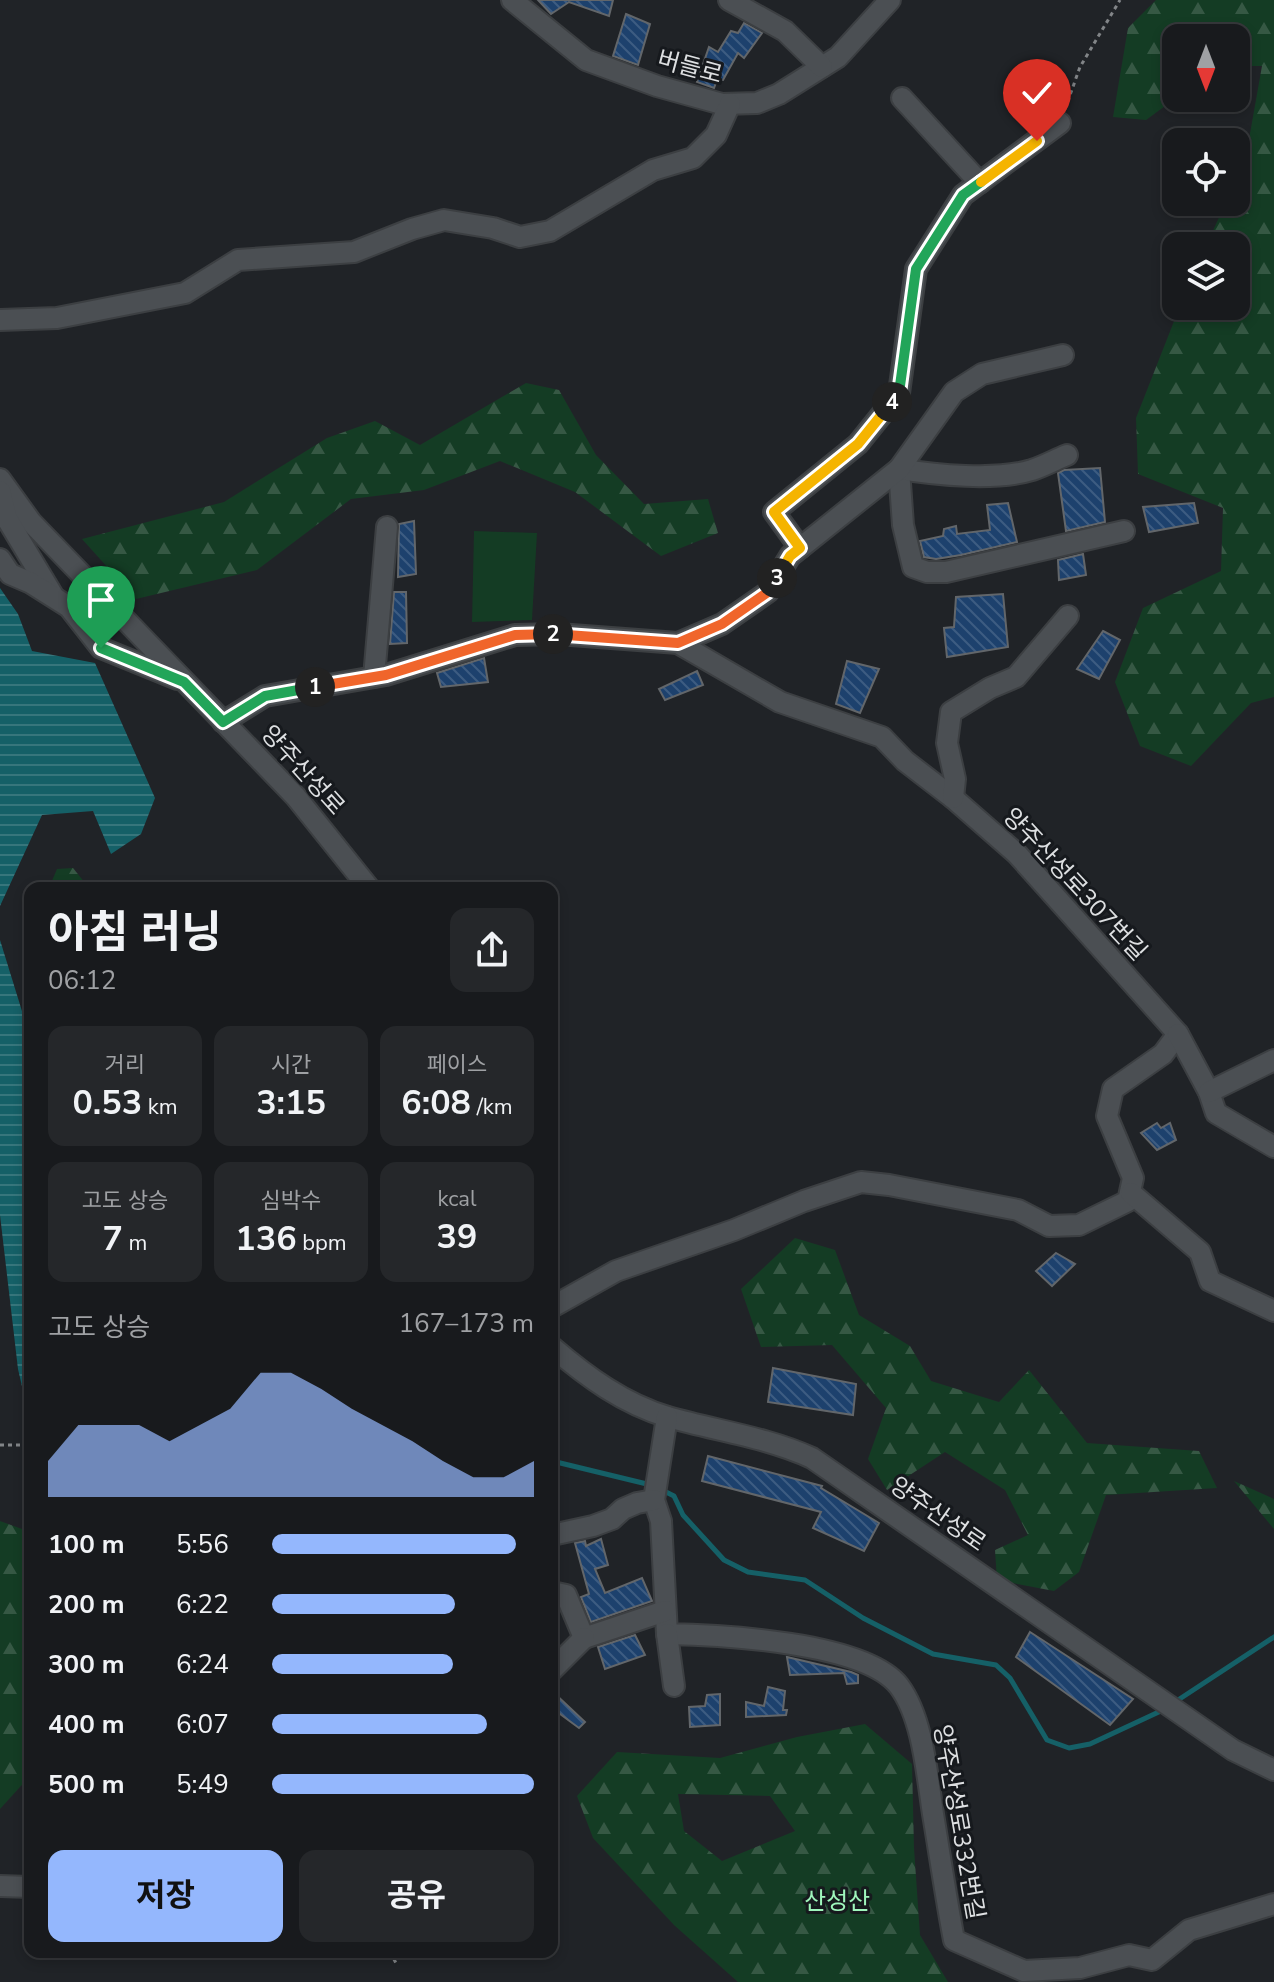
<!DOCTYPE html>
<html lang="ko">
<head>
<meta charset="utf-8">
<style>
	body { margin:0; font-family:"Nunito Sans","Noto Sans KR",sans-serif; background:#25272a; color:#f1f3f6; height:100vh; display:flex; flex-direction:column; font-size:30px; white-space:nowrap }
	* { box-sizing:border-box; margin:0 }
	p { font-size:26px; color:#9fa1a4 }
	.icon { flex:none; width:44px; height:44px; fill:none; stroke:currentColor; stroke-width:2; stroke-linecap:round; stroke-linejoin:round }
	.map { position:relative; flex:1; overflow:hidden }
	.details { position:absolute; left:24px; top:882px; width:534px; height:1076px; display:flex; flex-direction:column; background:#181a1d; border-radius:16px; box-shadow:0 4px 12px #0003,0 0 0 2px #36383b }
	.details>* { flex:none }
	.needle { width:52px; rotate:180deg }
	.controls { position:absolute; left:1162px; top:24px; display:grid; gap:16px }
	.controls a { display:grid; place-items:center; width:88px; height:88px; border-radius:16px; background:#181a1d; box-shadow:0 4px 12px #0003,0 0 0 2px #36383b; font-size:40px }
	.pin { position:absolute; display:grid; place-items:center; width:68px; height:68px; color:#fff; margin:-82px -34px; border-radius:50% 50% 50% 0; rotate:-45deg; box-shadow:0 0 8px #0007 }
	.pin .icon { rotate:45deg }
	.km { position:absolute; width:40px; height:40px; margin:-20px; border-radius:50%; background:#222; color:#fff; font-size:22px; line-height:40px; text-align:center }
	.round { display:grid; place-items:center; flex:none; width:84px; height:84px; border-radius:16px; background:#25272a }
	.summary { display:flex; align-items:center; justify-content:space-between; height:136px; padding:0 24px }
	h1 { font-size:44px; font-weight:700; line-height:60px }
	.figures { display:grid; grid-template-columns:repeat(3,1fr); gap:12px; height:136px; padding:8px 24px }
	.figures div { display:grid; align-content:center; border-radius:16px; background:#25272a; text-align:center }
	.figures b { font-size:34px; font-weight:700 }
	.figures small { font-size:22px; font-weight:400 }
	.figures p { font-size:22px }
	.chart { height:224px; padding:16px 24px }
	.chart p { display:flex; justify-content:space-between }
	.chart svg { width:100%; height:144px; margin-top:8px; fill:#94b7fd; opacity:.7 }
	.button { display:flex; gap:16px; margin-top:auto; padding:16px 24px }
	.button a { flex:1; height:92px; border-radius:16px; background:#94b7fd; color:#111; font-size:32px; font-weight:700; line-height:92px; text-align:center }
	.button a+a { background:#25272a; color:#f1f3f6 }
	ul { padding:0 24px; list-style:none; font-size:26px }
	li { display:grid; grid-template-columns:128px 96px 1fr; align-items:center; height:60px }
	li i { height:20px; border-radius:10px; background:#94b7fd }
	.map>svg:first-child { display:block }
	.forest { fill:url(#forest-firs); fill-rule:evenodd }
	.park { fill:#143c24 }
	.water { fill:url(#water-rules) }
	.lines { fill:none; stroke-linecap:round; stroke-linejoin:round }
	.stream { stroke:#156067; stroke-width:5 }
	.building { fill:url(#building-back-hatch); stroke:#62666a; stroke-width:2 }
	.minor-casing { stroke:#3c3f42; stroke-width:24 }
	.path { stroke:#828588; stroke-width:3; stroke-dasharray:4 4; stroke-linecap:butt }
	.minor { stroke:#4b4f53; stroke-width:20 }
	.split-1-casing { stroke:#fff; stroke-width:16 }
	.split-2-casing { stroke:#fff; stroke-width:16 }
	.split-3-casing { stroke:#fff; stroke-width:16 }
	.split-4-casing { stroke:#fff; stroke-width:16 }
	.split-5-casing { stroke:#fff; stroke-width:16 }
	.split-6-casing { stroke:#fff; stroke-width:16 }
	.split-1 { stroke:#22a559; stroke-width:10 }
	.split-2 { stroke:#f0652b; stroke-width:10 }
	.split-3 { stroke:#f0652b; stroke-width:10 }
	.split-4 { stroke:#f5b400; stroke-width:10 }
	.split-5 { stroke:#22a559; stroke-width:10 }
	.split-6 { stroke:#f5b400; stroke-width:10 }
	.labels { text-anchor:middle; stroke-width:6; stroke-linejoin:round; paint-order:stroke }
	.street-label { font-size:24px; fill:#dddfe1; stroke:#16191d }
	.park-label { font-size:24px; fill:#9ff6bc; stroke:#16191d }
</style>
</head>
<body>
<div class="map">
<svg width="1274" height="1982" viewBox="0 0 1274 1982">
	<defs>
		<pattern id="forest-firs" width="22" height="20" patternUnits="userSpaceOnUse" patternTransform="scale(2)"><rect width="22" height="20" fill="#143c24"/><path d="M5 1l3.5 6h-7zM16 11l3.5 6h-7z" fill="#365844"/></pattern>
		<pattern id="water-rules" width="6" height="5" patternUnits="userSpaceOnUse" patternTransform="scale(2)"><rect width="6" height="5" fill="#156067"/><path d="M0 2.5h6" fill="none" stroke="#37767c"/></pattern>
		<pattern id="building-back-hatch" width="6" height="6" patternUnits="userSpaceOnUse" patternTransform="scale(2)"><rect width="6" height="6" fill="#1d416d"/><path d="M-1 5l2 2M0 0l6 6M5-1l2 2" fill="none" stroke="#3d5c82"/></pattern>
	</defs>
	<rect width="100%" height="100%" fill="#202327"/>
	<!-- forest -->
	<g class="forest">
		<path d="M1156,0H1274V697L1251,703L1191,766L1140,746L1115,682L1143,608L1221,571L1223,508L1138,474L1136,418L1180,306H1236V246H1206L1226,202H1236V178L1246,156L1262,66H1236V38H1176V98L1146,120L1113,117L1128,28Z"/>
		<path d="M526,383L559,390L596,455L644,504L708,499L718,533L661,556L575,492L500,461L424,490L351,499L257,570L136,599L82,539L224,502L327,438L375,421L420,445Z"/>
		<path d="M73,868L89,888H49L57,869Z"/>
		<path d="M795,1238L835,1250L859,1315L910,1346L931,1381L999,1402L1029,1370L1087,1443L1199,1451L1217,1488L1106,1495L1079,1572L1054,1591L997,1580L995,1550L1028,1535L1005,1490L945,1452L887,1490L868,1459L886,1408L832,1345L761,1347L741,1289Z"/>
		<path d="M1234,1481L1274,1499V1529Z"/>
		<path d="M0,1521L22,1529L28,1562L30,1776L0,1809Z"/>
		<path d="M865,1724L912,1764L914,1848L920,1935L948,1982H738L674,1925L593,1838L577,1796L617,1752L720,1758L797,1737ZM678,1794L770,1796L795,1831L722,1861L684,1831Z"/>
	</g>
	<!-- park -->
	<path class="park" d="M474,531L537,533L532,620L472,622Z"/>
	<!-- water -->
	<g class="water">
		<path d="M0,588L18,614L32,651L95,663L155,798L141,834L111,854L93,811L42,815L0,906Z"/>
		<path d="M0,940L30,1037V1421L18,1369L0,1215Z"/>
	</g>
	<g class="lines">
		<!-- stream -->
		<g class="stream">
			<path d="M552,1461L651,1485"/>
			<path d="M660,1489L674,1496L683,1515L724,1560L748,1572L805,1580L863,1618L933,1654L996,1665L1010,1678L1047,1740L1069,1748L1090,1744L1163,1710"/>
			<path d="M1175,1702L1274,1637"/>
		</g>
	</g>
	<!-- building -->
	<g class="building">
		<path d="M538,0H613L609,16L569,2L551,14Z"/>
		<path d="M626,14L650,24L638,65L613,56Z"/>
		<path d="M744,23L762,33L744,58L738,53L723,80H717L714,88L697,82L709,47L718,52L731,31L738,33Z"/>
		<path d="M1100,468L1105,522L1066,531L1058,473L1064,470Z"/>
		<path d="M1008,503L1017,542L961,555L936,559L924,557L920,541L943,536L944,529L956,526L957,534L990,530L987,505Z"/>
		<path d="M1194,503L1198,523L1149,532L1143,507Z"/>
		<path d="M414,521L416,574L398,577L399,524Z"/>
		<path d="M1083,554L1086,575L1059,580L1058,560Z"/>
		<path d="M394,592H406L407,643L390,644Z"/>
		<path d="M1003,594L1008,647L947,657L944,628L954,627L956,597Z"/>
		<path d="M1103,631L1120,640L1099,679L1077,669Z"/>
		<path d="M484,658L488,682L441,687L437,673Z"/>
		<path d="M847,661L879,669L860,713L836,704Z"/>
		<path d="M697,671L703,685L665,700L659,689Z"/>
		<path d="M1157,1123L1161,1128L1170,1123L1176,1140L1157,1150L1141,1133Z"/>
		<path d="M1056,1253L1075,1264L1052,1286L1036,1271Z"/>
		<path d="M773,1368L856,1384L853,1415L768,1402Z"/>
		<path d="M708,1456L822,1486L821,1488L879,1523L864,1551L813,1528L821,1512L702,1481Z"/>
		<path d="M601,1539L608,1565L595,1569L605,1593L642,1578L652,1601L591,1622L581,1597L589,1594L575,1543L585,1541L586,1546Z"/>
		<path d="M1030,1632L1133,1699L1110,1725L1016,1657Z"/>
		<path d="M635,1635L645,1655L605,1669L598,1647Z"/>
		<path d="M787,1657L851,1672L858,1675V1683L847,1684L844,1673L790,1675Z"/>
		<path d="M768,1687L785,1691L783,1710H787L786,1715L746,1717V1702L764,1706Z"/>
		<path d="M552,1691L585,1722L579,1728L552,1708Z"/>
		<path d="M720,1694V1725L690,1727L689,1707L705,1706L707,1695Z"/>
	</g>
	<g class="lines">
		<!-- minor casing -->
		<g class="minor-casing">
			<g id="minor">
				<path d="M512,0L586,60L657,86L722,104L757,103L779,94L838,57L890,0"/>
				<path d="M729,0L785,31L822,67"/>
				<path d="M902,98L980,183"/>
				<path d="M0,320L57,318L185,293L238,260L354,252L412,229L444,220L493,228L520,237L550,231L653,170L693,158L716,135L730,104"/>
				<path d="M899,469L903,525L913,567L927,572H946L1124,531"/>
				<path d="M899,469C936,475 996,481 1032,470C1044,466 1055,460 1067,455"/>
				<path d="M0,479L31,522L296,797L369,888"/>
				<path d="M0,491L7,519L52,594"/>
				<path d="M800,548L774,512L858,444L899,393L916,269L963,195L1060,123"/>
				<path d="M0,559L10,574L31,583L69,607L101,648L177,679"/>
				<path d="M678,643L722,624L768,592L790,556L899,469L954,392L982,374L1063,355"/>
				<path d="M374,677L387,527"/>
				<path d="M223,722L265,696L386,675L515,635L558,634L678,643L780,702L882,737L905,761L953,798L1017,854L1178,1034L1163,1054L1113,1089L1107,1116L1133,1178L1128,1201L1079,1225L1049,1226L1018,1210L889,1185L861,1182L804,1201L734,1230L616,1271L552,1307"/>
				<path d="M953,798L955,779L947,743L951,712L990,688L1016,677L1068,616"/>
				<path d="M1178,1034L1209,1092L1216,1113L1274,1147"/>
				<path d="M1209,1092L1274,1060"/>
				<path d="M1131,1193L1200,1252L1210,1281L1274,1311"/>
				<path d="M552,1347C587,1377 624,1404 668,1417C717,1431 766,1437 812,1458L1233,1750L1274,1770"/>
				<path d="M667,1417L654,1500L661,1521L667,1634C721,1635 865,1642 899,1686C923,1718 927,1775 933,1814C940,1856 946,1898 954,1940L1024,1971L1080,1968L1129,1955L1152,1960L1189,1930L1274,1904"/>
				<path d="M552,1535L593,1526L612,1519L623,1509L637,1503L654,1500"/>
				<path d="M552,1592L566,1595L584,1638L665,1611"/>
				<path d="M667,1634L674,1686"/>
				<path d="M552,1670L584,1638"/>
				<path d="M0,1886L30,1887"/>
			</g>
		</g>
		<!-- path -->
		<g class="path">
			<path d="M1065,109L1080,67L1120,0"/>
			<path d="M0,1445H30"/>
			<path d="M390,1952L397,1965"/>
		</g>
		<!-- minor -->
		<use href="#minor" class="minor"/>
	</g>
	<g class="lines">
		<!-- split-1 casing -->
		<g class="split-1-casing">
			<path id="split-1" d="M101,648L184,682L223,722L265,696L315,687"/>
		</g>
		<!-- split-2 casing -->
		<g class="split-2-casing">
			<path id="split-2" d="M315,687L386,675L515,635L553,634"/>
		</g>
		<!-- split-3 casing -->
		<g class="split-3-casing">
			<path id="split-3" d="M553,634L678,643L722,624L768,592L777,578"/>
		</g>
		<!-- split-4 casing -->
		<g class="split-4-casing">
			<path id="split-4" d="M777,578L790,556L800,548L774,512L858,444L892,402"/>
		</g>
		<!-- split-5 casing -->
		<g class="split-5-casing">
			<path id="split-5" d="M892,402L899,393L916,269L963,195L981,182"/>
		</g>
		<!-- split-6 casing -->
		<g class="split-6-casing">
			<path id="split-6" d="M981,182L1037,141"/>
		</g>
		<!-- split-1 -->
		<use href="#split-1" class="split-1"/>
		<!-- split-2 -->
		<use href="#split-2" class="split-2"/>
		<!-- split-3 -->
		<use href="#split-3" class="split-3"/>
		<!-- split-4 -->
		<use href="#split-4" class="split-4"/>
		<!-- split-5 -->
		<use href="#split-5" class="split-5"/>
		<!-- split-6 -->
		<use href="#split-6" class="split-6"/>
	</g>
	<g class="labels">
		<!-- street labels -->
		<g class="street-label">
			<text transform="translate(690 67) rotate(15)" y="8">버들로</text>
			<text transform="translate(303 770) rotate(48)" y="8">양주산성로</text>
			<text transform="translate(1075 884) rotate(47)" y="8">양주산성로307번길</text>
			<text transform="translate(938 1514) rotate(35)" y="8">양주산성로</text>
			<text transform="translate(959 1822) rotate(80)" y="8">양주산성로332번길</text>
		</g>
		<!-- park labels -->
		<g class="park-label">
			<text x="837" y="1909">산성산</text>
		</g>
	</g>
</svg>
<div class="controls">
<a><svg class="needle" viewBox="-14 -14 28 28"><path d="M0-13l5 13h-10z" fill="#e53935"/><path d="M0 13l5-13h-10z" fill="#9fa1a4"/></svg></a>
<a><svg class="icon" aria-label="locate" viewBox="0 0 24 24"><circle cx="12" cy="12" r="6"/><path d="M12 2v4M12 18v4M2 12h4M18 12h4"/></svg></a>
<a><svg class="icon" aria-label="layers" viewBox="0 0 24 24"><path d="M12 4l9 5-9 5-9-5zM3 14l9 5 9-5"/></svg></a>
</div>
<div class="pin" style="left:101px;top:648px;background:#1e9e55"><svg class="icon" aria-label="arrive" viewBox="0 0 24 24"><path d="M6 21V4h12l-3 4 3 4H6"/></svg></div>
<div class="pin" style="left:1037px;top:141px;background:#d93025"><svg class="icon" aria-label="check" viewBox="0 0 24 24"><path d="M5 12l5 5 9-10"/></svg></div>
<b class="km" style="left:315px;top:687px">1</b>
<b class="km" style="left:553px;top:634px">2</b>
<b class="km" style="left:777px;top:578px">3</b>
<b class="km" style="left:892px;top:402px">4</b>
<section class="details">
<div class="summary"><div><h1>아침 러닝</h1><p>06:12</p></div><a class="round"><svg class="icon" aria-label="share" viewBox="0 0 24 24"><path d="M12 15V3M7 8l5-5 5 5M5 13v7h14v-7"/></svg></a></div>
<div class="figures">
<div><p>거리</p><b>0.53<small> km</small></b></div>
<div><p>시간</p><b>3:15</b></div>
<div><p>페이스</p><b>6:08<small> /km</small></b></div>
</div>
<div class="figures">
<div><p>고도 상승</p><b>7<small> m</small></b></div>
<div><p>심박수</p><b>136<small> bpm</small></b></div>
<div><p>kcal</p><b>39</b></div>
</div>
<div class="chart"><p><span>고도 상승</span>167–173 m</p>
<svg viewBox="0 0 160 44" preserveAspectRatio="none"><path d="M0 44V33L10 22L20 22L30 22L40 27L50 22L60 17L70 6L80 6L90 11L100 17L110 22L120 27L130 33L140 38L150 38L160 33V44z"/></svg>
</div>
<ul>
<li><b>100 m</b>5:56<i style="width:93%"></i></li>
<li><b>200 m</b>6:22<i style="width:70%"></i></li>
<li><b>300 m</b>6:24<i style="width:69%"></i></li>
<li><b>400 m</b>6:07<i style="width:82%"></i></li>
<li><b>500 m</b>5:49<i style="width:100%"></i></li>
</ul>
<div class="button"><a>저장</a><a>공유</a></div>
</section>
</div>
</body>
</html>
